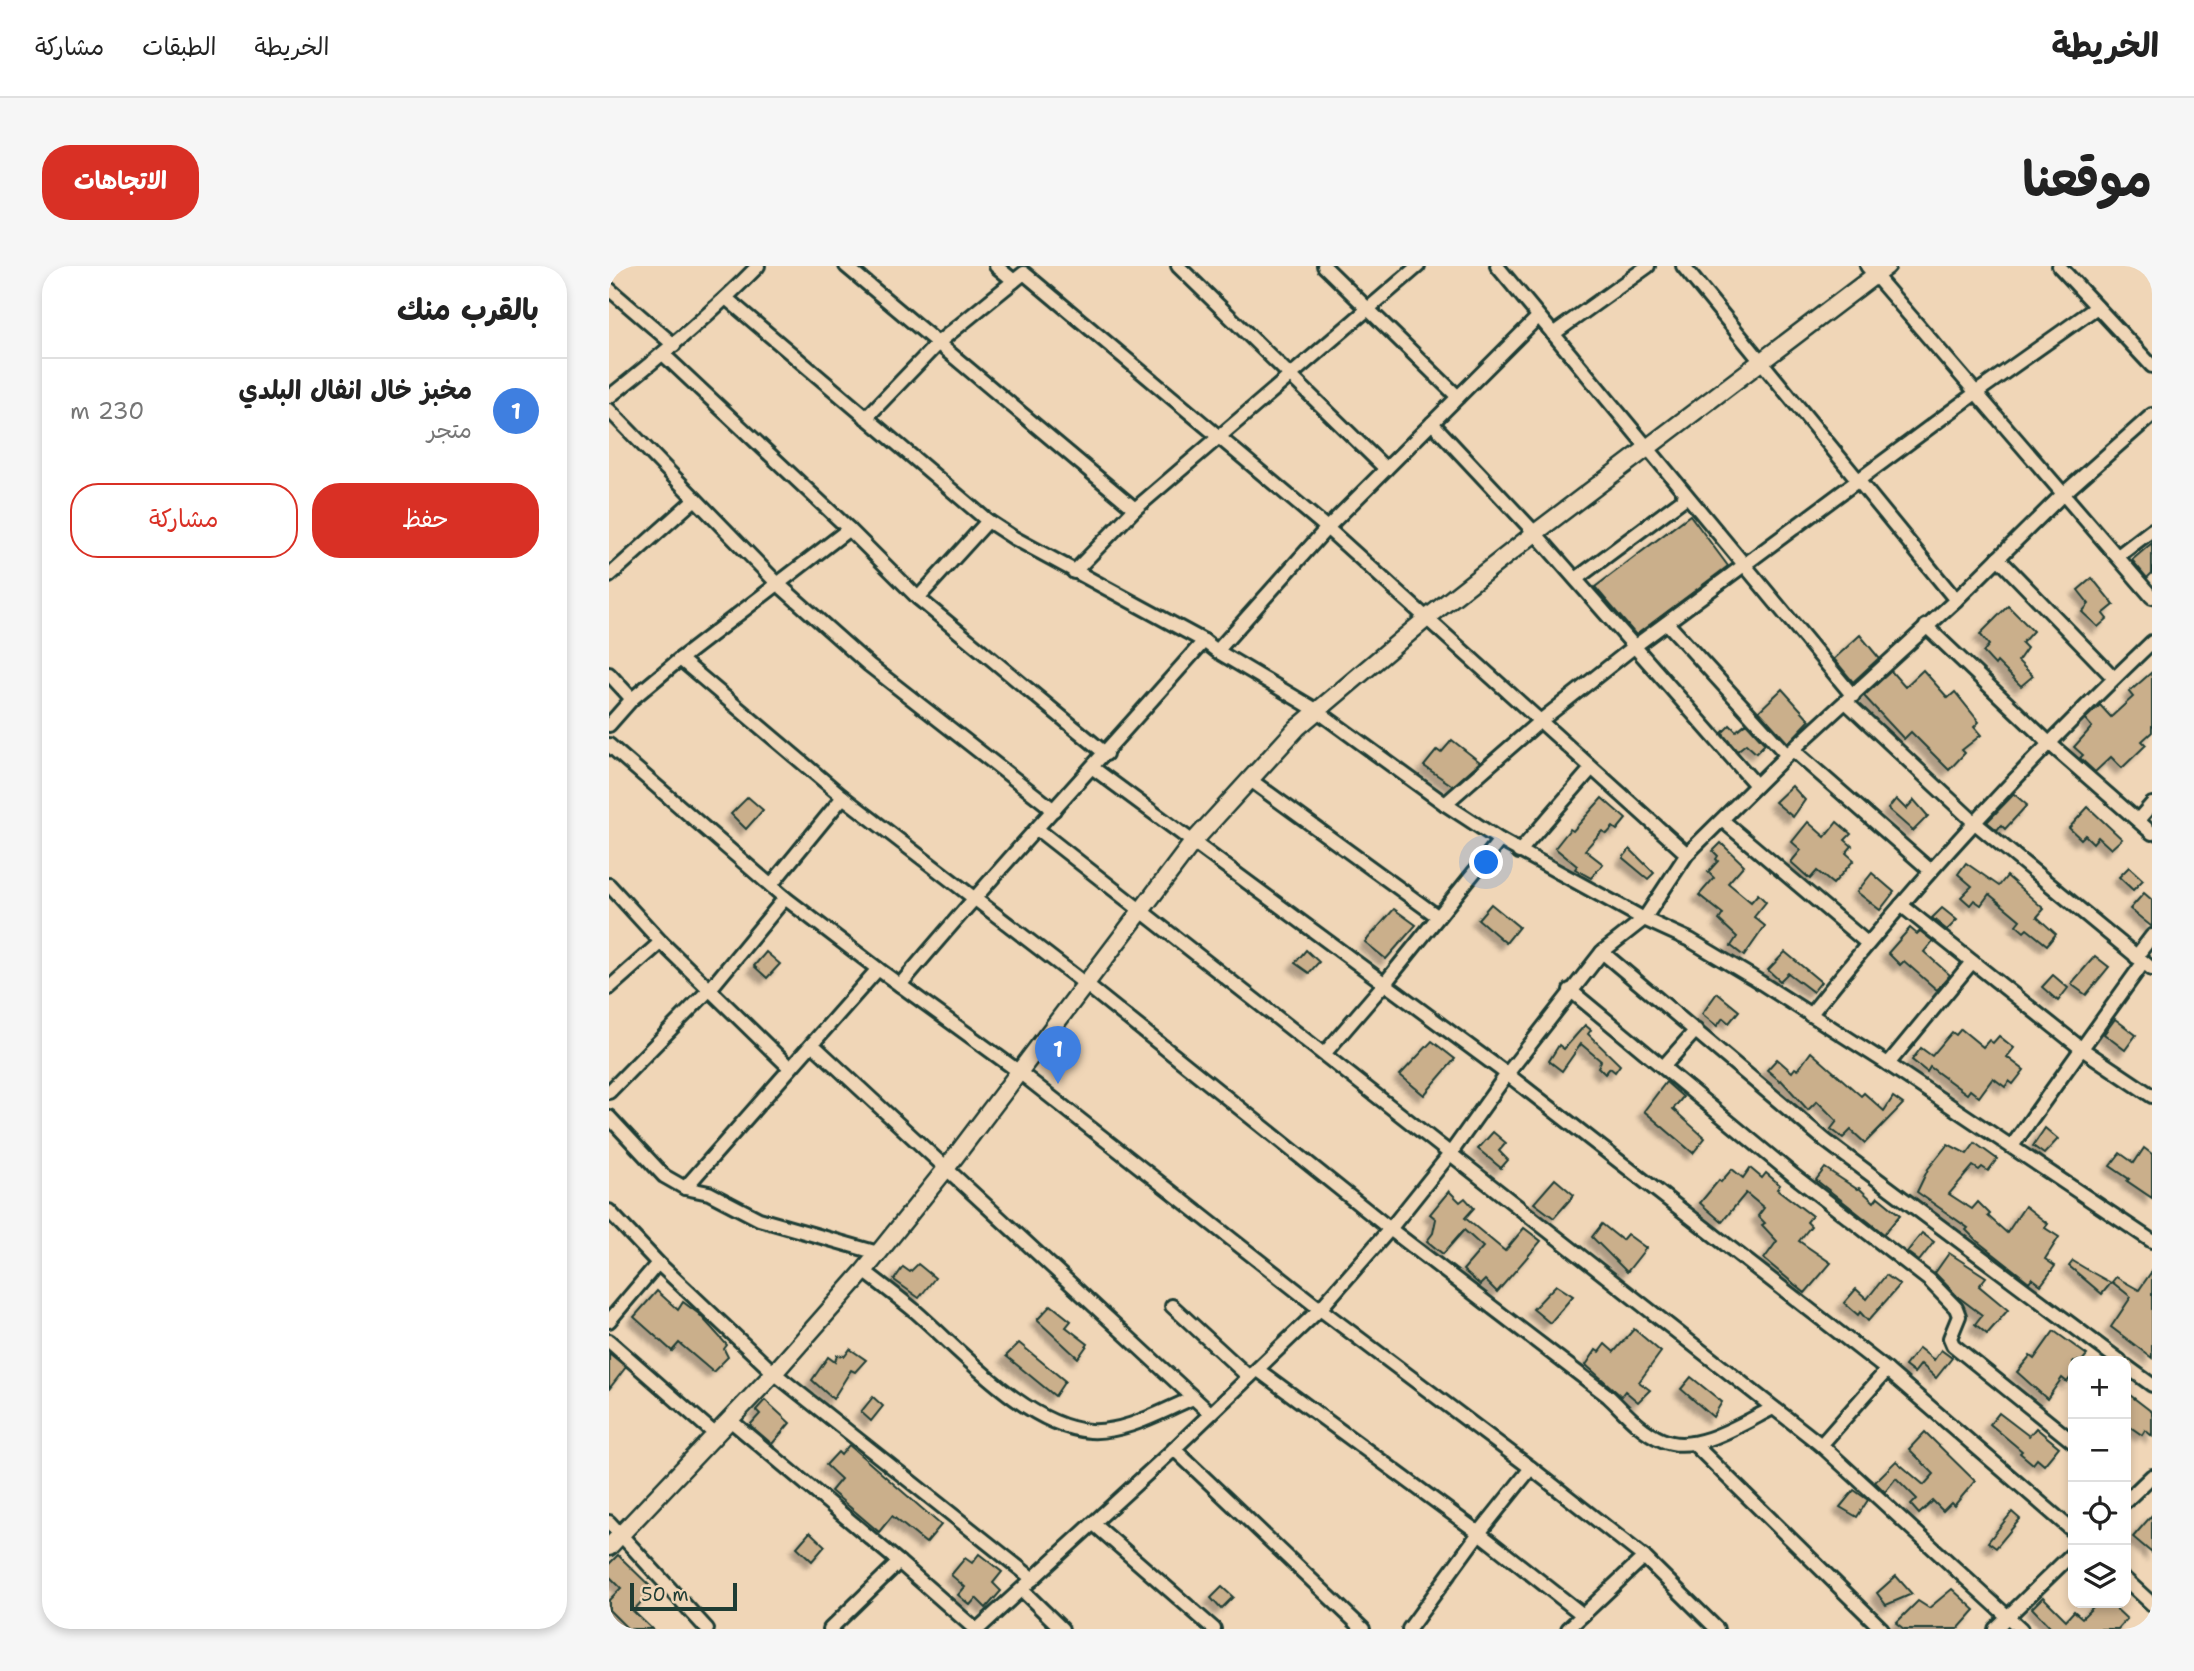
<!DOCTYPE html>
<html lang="ar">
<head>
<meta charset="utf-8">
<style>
	:root { --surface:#fff; --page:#f6f6f6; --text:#222; --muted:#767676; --line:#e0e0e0; --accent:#d93025 }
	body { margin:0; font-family:"Shantell Sans","Playpen Sans Arabic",sans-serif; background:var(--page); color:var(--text); direction:rtl }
	.controls { position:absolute; right:21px; bottom:21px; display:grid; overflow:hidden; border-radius:14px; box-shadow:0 4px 10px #0003 }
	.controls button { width:63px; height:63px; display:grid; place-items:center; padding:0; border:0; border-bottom:2px solid var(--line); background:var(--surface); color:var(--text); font:35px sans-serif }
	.scale { position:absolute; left:21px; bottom:18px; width:107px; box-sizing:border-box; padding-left:7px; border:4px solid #1f3d34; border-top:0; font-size:19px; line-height:24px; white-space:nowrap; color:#1f3d34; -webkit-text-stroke:5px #f0d6b7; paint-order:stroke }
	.you { position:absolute; left:878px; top:597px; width:24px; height:24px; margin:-18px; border:5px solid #fff; border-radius:50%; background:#1a73e8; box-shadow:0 0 0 10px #1a73e833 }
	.badge { display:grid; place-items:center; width:46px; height:46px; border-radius:50%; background:var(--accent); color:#fff; font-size:23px; font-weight:700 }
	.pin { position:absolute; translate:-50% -58px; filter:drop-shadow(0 2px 4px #0008) }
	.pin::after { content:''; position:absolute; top:37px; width:24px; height:21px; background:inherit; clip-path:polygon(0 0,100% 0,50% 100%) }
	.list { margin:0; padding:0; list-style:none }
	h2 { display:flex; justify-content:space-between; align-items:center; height:91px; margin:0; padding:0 28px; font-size:30px }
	h2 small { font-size:23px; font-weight:400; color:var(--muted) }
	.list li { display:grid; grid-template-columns:46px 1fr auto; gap:21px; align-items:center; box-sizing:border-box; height:105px; padding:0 28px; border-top:2px solid var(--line) }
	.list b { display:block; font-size:26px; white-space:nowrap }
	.list p { margin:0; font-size:23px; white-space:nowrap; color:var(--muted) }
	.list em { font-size:23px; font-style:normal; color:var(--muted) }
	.actions { display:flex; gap:14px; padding:21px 28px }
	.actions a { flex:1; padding:16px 0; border:2px solid var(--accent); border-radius:28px; text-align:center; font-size:24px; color:var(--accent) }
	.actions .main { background:var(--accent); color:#fff }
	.icon { flex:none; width:38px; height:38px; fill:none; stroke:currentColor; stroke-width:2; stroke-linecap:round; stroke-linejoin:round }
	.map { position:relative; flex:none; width:1543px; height:1363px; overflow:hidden; direction:ltr; border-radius:28px }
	header { display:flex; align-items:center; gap:42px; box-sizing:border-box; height:98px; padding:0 35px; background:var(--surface); border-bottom:2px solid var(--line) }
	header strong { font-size:33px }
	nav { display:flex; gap:38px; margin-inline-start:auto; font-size:24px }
	.intro { display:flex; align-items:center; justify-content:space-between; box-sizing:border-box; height:168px; padding:0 42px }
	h1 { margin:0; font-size:49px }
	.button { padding:18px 32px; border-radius:28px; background:var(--accent); color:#fff; font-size:24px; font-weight:700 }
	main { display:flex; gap:42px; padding:0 42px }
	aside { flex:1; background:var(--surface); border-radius:28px; box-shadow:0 4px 10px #0003 }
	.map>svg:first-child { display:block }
	.building { fill:#caaf8b; stroke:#1f3d34; stroke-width:2; filter:url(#shadow) }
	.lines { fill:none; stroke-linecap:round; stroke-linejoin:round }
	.street-casing { stroke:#1f3d34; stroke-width:18 }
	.secondary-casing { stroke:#1f3d34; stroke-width:21 }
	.street { stroke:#f0d6b7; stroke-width:12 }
	.secondary { stroke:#f0d6b7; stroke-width:16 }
</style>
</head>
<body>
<header>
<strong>الخريطة</strong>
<nav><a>الخريطة</a><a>الطبقات</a><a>مشاركة</a></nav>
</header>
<div class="intro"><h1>موقعنا</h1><a class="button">الاتجاهات</a></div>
<main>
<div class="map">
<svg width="1543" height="1363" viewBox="0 0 1543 1363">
	<defs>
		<filter id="shadow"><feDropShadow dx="-6" dy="6" stdDeviation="2" flood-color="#0004"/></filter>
	</defs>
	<rect width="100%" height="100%" fill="#f0d6b7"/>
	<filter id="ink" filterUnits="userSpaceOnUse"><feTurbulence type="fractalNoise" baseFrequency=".0143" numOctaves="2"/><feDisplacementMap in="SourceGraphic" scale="14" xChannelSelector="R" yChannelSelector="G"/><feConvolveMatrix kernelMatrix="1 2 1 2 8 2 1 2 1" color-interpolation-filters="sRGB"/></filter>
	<g filter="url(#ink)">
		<!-- building -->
		<g class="building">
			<polygon points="1081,249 1119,300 1027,369 986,321"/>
			<polygon points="1543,277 1543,307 1538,312 1523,294"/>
			<polygon points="1483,312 1505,339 1494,348 1498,353 1489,361 1473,346 1480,338 1469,324"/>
			<polygon points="1399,340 1424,365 1413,377 1418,382 1409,395 1424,410 1412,420 1388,396 1386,399 1374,386 1380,379 1371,368"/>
			<polygon points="1251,369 1270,392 1244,416 1225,393"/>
			<polygon points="1314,404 1339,432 1346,426 1370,456 1365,461 1372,469 1353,484 1356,487 1340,504 1302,466 1295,473 1255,430 1282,405 1296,421"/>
			<polygon points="1543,406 1543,466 1533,475 1537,479 1513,502 1502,491 1486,506 1471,492 1474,489 1465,481 1483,461 1476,453 1491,439 1502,451 1524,431 1520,426"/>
			<polygon points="1173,423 1201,454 1179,477 1150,445"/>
			<polygon points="1137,457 1156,478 1147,487 1137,478 1128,485 1113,467 1121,459 1127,465"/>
			<polygon points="843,474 871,496 844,520 815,500 828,484 832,487"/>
			<polygon points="1183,520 1196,534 1184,551 1166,536"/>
			<polygon points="1405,528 1418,539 1396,563 1392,559 1388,564 1378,556"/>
			<polygon points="139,531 154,544 137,563 122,548"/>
			<polygon points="993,532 1017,553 1008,564 1004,561 998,568 993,565 976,584 994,598 982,612 966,603 968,600 946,582 961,563 964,565"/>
			<polygon points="1287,533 1297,543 1305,534 1319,550 1304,565 1279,543"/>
			<polygon points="1479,541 1513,573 1502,583 1489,571 1484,577 1476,569 1472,573 1460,562"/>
			<polygon points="1199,556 1216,571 1228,556 1242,568 1236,574 1243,580 1237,587 1245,594 1224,618 1208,605 1201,613 1182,596 1192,584 1183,576"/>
			<polygon points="1112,577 1135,599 1119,617 1142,636 1149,628 1157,636 1145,651 1156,660 1135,690 1122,680 1128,671 1110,654 1114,648 1090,629 1105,612 1099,606 1109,595 1107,593 1109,590 1104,585"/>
			<polygon points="1021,583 1045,607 1039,613 1014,592"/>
			<polygon points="1357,597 1390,620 1398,610 1435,643 1428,651 1447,668 1438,679 1418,663 1415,666 1407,659 1411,654 1380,628 1372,639 1365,634 1361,639 1352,631 1363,620 1349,608"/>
			<polygon points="1520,601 1534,614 1524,624 1510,611"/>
			<polygon points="1263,607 1285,626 1271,644 1248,626"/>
			<polygon points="1535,627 1543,634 1543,661 1521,643"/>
			<polygon points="882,638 910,661 897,677 869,653"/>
			<polygon points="1333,642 1348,654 1338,664 1323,652"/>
			<polygon points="785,643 807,659 777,693 756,676"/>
			<polygon points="1301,662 1308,668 1311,665 1324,675 1315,686 1341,709 1328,724 1295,695 1291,699 1279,687"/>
			<polygon points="697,684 710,696 700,707 686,697"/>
			<polygon points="157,686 171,698 158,712 145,700"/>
			<polygon points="1176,686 1212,716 1204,726 1179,707 1171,715 1159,704"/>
			<polygon points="1486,690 1500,701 1477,729 1462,718"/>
			<polygon points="1444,709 1459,722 1449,735 1433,721"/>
			<polygon points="1108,727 1130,745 1120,757 1114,752 1108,760 1093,748"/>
			<polygon points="1506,753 1527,769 1516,784 1495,768"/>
			<polygon points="976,759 982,764 979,768 1011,799 1006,806 1001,802 996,808 989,801 992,795 972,778 953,805 940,795 950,779 955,783"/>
			<polygon points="1352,763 1374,781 1380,774 1384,777 1390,770 1405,782 1398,791 1415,804 1404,818 1400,815 1396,821 1384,812 1370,831 1361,824 1358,828 1321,801 1318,806 1303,794 1312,782 1323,790 1343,766 1347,769"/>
			<polygon points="823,775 846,793 815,829 791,809"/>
			<polygon points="1202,786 1252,830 1255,827 1275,845 1284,831 1294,838 1256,877 1242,864 1234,872 1222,863 1228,855 1208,835 1199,844 1172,814 1171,815 1158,804 1168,793 1183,806 1186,802 1189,804"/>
			<polygon points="1057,816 1074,831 1064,843 1096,872 1084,887 1035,845"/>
			<polygon points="1436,862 1449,873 1435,888 1424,880"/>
			<polygon points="884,866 897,877 890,885 899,894 892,902 869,883"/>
			<polygon points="1366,877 1388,893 1379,905 1373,901 1370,904 1364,900 1340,928 1363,943 1369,936 1381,948 1379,950 1398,967 1416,940 1439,958 1436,962 1450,971 1436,993 1446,1000 1432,1019 1423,1012 1420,1016 1368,975 1357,964 1359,962 1308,926 1319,903 1339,878 1358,888"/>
			<polygon points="1535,882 1543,888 1543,932 1518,915 1520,913 1501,900 1511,887 1525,897"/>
			<polygon points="1141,902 1153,912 1157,907 1171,919 1168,923 1203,950 1198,956 1202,960 1190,975 1222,997 1196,1027 1155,993 1168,975 1153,959 1156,957 1149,950 1155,942 1137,927 1113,956 1091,937 1110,914 1112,916 1123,903 1134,912"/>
			<polygon points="1216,902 1248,923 1250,922 1265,936 1269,931 1291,949 1275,968 1207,914"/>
			<polygon points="946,913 965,929 945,952 925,937"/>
			<polygon points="840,925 851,936 856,932 865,942 856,952 896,985 915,962 932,975 888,1026 876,1014 871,1019 854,1004 874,981 855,964 834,988 818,975 824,967 827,953 821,948"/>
			<polygon points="993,958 1013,974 1018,968 1037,982 1018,1006 983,971"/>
			<polygon points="1313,967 1325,976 1310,995 1298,986"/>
			<polygon points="1340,987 1377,1011 1370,1020 1399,1044 1378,1068 1366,1058 1373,1049 1348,1030 1326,1007"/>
			<polygon points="1464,995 1484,1007 1502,1017 1493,1028 1460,1000"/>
			<polygon points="309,998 326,1012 310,1032 285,1014 294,1001 301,1006"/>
			<polygon points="1543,1005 1543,1092 1502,1061 1522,1031 1503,1016 1507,1011 1530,1024"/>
			<polygon points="1277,1009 1291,1019 1259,1055 1251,1046 1249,1049 1235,1037 1247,1023 1258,1033"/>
			<polygon points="947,1019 964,1030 941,1057 924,1043"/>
			<polygon points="48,1025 69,1044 74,1036 90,1048 118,1079 115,1083 119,1091 104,1106 70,1077 63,1085 25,1051"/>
			<polygon points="442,1039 462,1055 457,1061 479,1078 469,1092 428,1054"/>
			<polygon points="1025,1063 1052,1086 1030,1116 1041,1124 1029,1136 1016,1125 1012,1130 977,1099 987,1084 990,1086 996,1078 1005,1086"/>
			<polygon points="1445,1065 1478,1089 1473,1095 1464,1095 1464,1108 1458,1116 1453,1112 1438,1133 1408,1106 1421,1090 1425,1093"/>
			<polygon points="410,1077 456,1115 446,1130 397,1090"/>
			<polygon points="1310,1082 1325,1094 1332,1084 1343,1092 1327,1112 1312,1098 1305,1107 1296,1100"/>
			<polygon points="241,1083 257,1094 246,1106 242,1104 224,1133 203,1114 219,1091 226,1096 228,1089 236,1090"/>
			<polygon points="0,1087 17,1101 0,1123"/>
			<polygon points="1082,1111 1113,1136 1104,1151 1072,1123"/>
			<polygon points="1517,1126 1543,1146 1543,1170 1536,1164 1533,1169 1517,1158"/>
			<polygon points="264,1131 274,1140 262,1155 252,1146"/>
			<polygon points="156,1134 181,1157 163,1178 141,1159 151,1148 147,1144"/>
			<polygon points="1390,1147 1420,1170 1427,1162 1450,1181 1435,1199 1428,1193 1424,1198 1411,1187 1413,1185 1381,1158"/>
			<polygon points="1316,1166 1366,1215 1345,1240 1342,1237 1334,1245 1324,1235 1310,1248 1302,1239 1308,1233 1287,1212 1276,1226 1266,1216 1287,1195 1315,1219 1325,1208 1300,1183"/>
			<polygon points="240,1179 332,1259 317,1277 283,1250 270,1266 222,1225 232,1213 217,1199 229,1186 232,1189"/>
			<polygon points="1245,1224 1259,1234 1248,1251 1231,1241"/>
			<polygon points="1403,1246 1411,1253 1387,1282 1379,1276"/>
			<polygon points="1543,1249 1543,1287 1524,1271"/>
			<polygon points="201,1266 216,1280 203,1295 188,1281"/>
			<polygon points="370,1288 393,1306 384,1317 392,1325 377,1342 367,1332 361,1339 349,1329 356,1321 342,1309 356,1292 363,1297"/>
			<polygon points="9,1289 44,1323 24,1345 43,1363 19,1363 0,1344 0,1334 12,1322 0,1310 0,1298"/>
			<polygon points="1287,1310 1303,1328 1277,1339 1268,1327"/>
			<polygon points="613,1321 624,1331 612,1343 602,1332"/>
			<polygon points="1343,1323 1366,1344 1349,1363 1295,1363 1287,1357 1309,1335 1320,1342"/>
			<polygon points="1434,1331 1457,1354 1465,1345 1473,1352 1488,1337 1501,1337 1518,1353 1509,1363 1443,1363 1423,1342"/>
		</g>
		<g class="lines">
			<defs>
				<g id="street">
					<polyline points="237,0 526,243"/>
					<polyline points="387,0 405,15 415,7 718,262 1078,588"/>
					<polyline points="569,0 777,203"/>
					<polyline points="715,0 849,131"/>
					<polyline points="888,0 1244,430"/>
					<polyline points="1074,0 1347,334"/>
					<polyline points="1258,0 1543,331"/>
					<polyline points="1450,0 1543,100"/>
					<polyline points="0,23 65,79"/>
					<polyline points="117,32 379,255 405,272 595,375 608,385 707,444 836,538 891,574 1035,653 1081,674 1143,711 1279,798 1543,975"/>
					<polyline points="944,68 1039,0"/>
					<polyline points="54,88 240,263 309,332 497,488"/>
					<path d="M0,131C52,90 102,48 149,0"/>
					<polyline points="0,144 168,317 260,399 445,544"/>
					<polyline points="257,152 330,76 405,15"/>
					<polyline points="823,157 926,267 1147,519"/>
					<polyline points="1509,290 1543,264"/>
					<polyline points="1389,292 1505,412"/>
					<polyline points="465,306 526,243 809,0"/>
					<polyline points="0,310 86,233"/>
					<polyline points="967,313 1077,231"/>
					<polyline points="309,332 379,255"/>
					<polyline points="1058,357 1178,489"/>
					<polyline points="1317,360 1440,477 1543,567"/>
					<polyline points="608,385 718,262 929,51"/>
					<path d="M71,393L234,531L475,717L781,963L999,1130C1015,1145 1031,1165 1053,1174C1086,1189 1134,1157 1164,1142"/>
					<polyline points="0,408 23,433"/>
					<polyline points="1237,436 1365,556 1543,703"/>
					<polyline points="0,459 23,433 71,393 240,263"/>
					<polyline points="0,479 176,632 269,703 409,805 711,1043 922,1202 1035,1291 1108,1363"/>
					<polyline points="1184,484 1322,605"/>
					<polyline points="484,502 898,808 1278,1104 1464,1265"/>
					<polyline points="640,513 828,650"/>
					<polyline points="836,538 930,456 1026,380 1368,126 1488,41"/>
					<polyline points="1113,554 1258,677"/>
					<polyline points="1529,554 1543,538"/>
					<polyline points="428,563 1212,1179 1412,1363"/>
					<polyline points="910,586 982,503"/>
					<polyline points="0,619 52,676 180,801"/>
					<polyline points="162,619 234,531"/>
					<polyline points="1292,639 1473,783 1543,830"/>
					<polyline points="993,686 1217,875 1511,1095"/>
					<polyline points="1527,691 1543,670"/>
					<path d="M291,719C389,602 494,490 595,375"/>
					<polyline points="0,722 52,676"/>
					<polyline points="961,724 1184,909 1320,1014 1347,1042 1350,1050 1341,1072 1344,1079 1464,1176"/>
					<path d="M1201,749C1306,617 1421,492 1543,376"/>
					<polyline points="203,778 601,1147"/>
					<polyline points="715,788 776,717 891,574"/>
					<polyline points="1279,798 1363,696"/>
					<polyline points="1055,800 1087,764"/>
					<polyline points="0,826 101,723 176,632"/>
					<polyline points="0,851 55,910 76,922 100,927 150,953 269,987"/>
					<polyline points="1403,880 1534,697"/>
					<polyline points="76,922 269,703"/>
					<polyline points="0,945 49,997 165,1107 424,1313"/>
					<path d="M255,1005C272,1018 289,1031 306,1045C351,1084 418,1161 481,1165C516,1167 551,1146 582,1133"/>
					<polyline points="563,1040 640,1111"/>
					<polyline points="0,1055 49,997"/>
					<polyline points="0,1075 107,1169"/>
					<polyline points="1517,1100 1543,1119"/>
					<polyline points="649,1104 870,1267 974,1349"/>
					<polyline points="121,1154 290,1296 366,1363"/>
					<polyline points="1084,1177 1273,1363"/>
					<polyline points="1212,1179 1278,1104"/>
					<polyline points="565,1183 754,1363"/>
					<polyline points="1517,1235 1543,1210"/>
					<polyline points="0,1256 98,1363"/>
					<polyline points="485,1258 605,1363"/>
					<polyline points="1517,1314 1543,1338"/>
					<polyline points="413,1324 453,1363"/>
					<polyline points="221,1363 290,1296"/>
					<polyline points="369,1363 565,1183 711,1043 781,963 841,888 898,808 993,686 1035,653 1078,588 1178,489 1347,334 1453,229 1543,149"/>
					<polyline points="800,1363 870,1267 922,1202"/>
					<polyline points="959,1363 1035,1291"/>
					<polyline points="1386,1363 1464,1287"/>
				</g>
				<polyline id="secondary" points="0,1281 165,1107 255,1005 336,904 584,576 688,462 818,352 926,267 1278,0"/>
			</defs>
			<!-- street casing -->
			<use href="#street" class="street-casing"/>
			<!-- secondary casing -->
			<use href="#secondary" class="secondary-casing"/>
			<!-- street -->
			<use href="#street" class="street"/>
			<!-- secondary -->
			<use href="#secondary" class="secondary"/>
		</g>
	</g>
</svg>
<div class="controls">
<button>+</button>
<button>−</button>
<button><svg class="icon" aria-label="locate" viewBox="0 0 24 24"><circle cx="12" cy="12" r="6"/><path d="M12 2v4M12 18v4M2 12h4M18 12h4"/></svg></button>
<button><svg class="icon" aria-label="layers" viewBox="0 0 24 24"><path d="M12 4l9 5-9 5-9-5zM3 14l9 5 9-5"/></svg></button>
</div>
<div class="scale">50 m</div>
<div class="you"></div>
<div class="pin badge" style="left:449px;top:818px;background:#3f7fe0">1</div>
</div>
<aside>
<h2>بالقرب منك<small></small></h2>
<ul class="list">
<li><span class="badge" style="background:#3f7fe0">1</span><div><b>مخبز خال انفال البلدي</b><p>متجر</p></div><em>230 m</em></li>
</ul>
<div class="actions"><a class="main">حفظ</a><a>مشاركة</a></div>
</aside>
</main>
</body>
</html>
